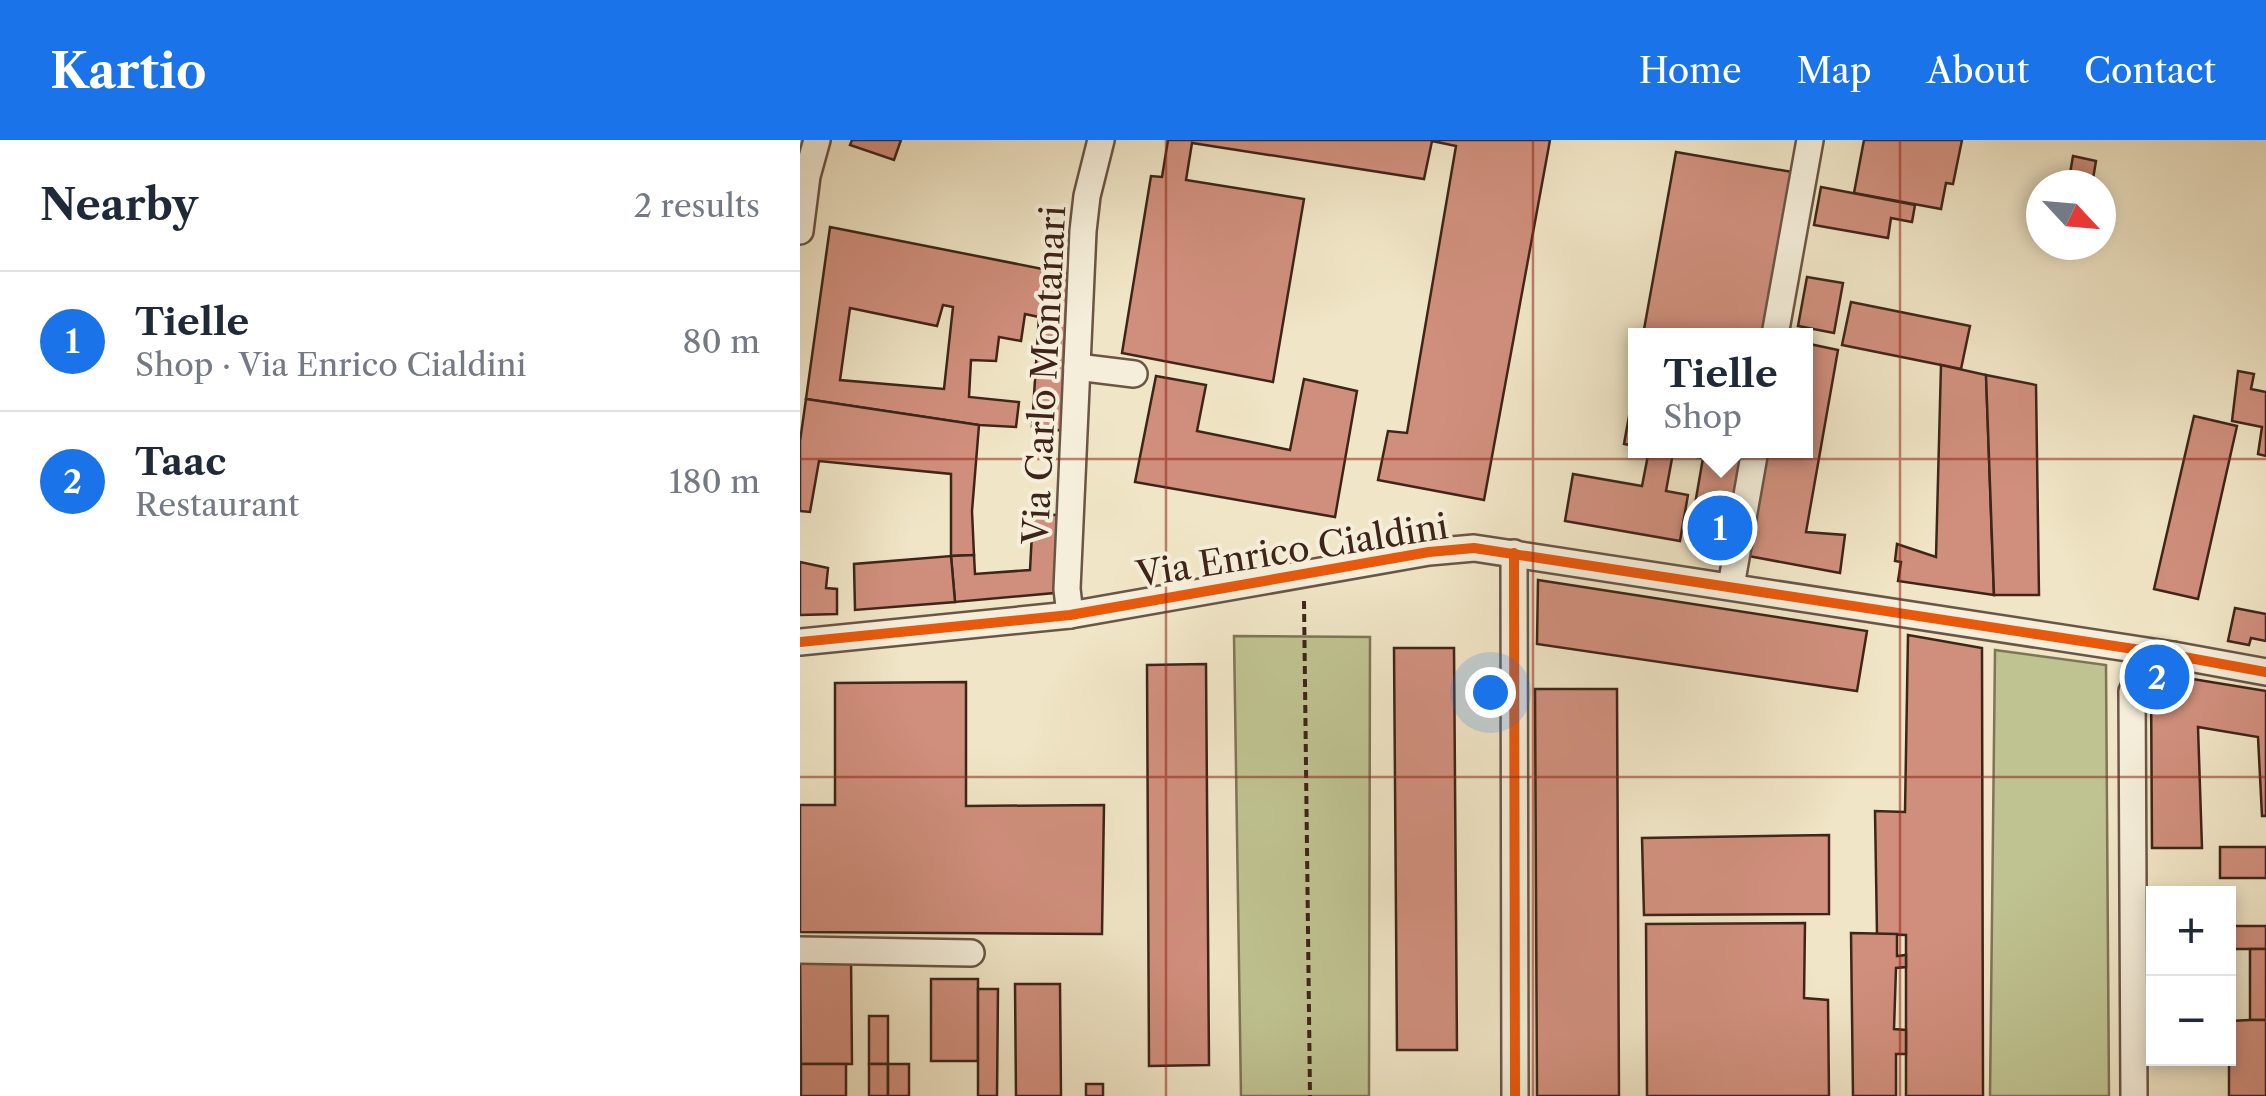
<!DOCTYPE html>
<html lang="en">
<head>
<meta charset="utf-8">
<style>
	:root { --surface:#fff; --page:#f6f6f7; --text:#1f2937; --muted:#747a83; --line:#e0e1e3; --accent:#1a73e8 }
	body { margin:0; font-family:"Libre Caslon Text",serif; background:var(--page); color:var(--text) }
	.controls { position:absolute; right:30px; bottom:30px; display:grid; overflow:hidden; border-radius:0px; box-shadow:0 5px 15px #0003 }
	.controls button { width:90px; height:90px; display:grid; place-items:center; padding:0; border:0; border-bottom:2px solid var(--line); background:var(--surface); color:var(--text); font:50px sans-serif }
	.compass { position:absolute; left:1226px; top:30px; width:90px; height:90px; border-radius:50%; background:var(--surface); box-shadow:0 5px 15px #0003; rotate:116deg }
	.you { position:absolute; left:690px; top:552px; width:35px; height:35px; margin:-25px; border:8px solid #fff; border-radius:50%; background:#1a73e8; box-shadow:0 0 0 15px #1a73e833 }
	.badge { display:grid; place-items:center; width:65px; height:65px; border-radius:50%; background:var(--accent); color:#fff; font-size:32px; font-weight:700 }
	.pin { position:absolute; translate:-50% -50%; border:5px solid #fff; box-shadow:0 2px 10px #0006 }
	.popup { position:absolute; left:828px; top:188px; width:185px; height:130px; box-sizing:border-box; display:grid; place-content:center; border-radius:0px; background:var(--surface); filter:drop-shadow(0 2px 8px #0005); font-size:32px; white-space:nowrap; color:var(--muted) }
	.popup b { font-size:38px; color:var(--text) }
	.popup::after { content:''; position:absolute; left:50%; top:100%; margin-left:-20px; border:20px solid transparent; border-top-color:var(--surface) }
	.list { margin:0; padding:0; list-style:none }
	h2 { display:flex; justify-content:space-between; align-items:center; height:130px; margin:0; padding:0 40px; font-size:42px }
	h2 small { font-size:32px; font-weight:400; color:var(--muted) }
	.list li { display:grid; grid-template-columns:65px 1fr auto; gap:30px; align-items:center; box-sizing:border-box; height:140px; padding:0 40px; border-top:2px solid var(--line) }
	.list b { display:block; font-size:38px; white-space:nowrap }
	.list p { margin:0; font-size:32px; white-space:nowrap; color:var(--muted) }
	.list em { font-size:32px; font-style:normal; color:var(--muted) }
	.map { position:relative; flex:none; width:1466px; height:956px; overflow:hidden }
	header { display:flex; align-items:center; gap:60px; box-sizing:border-box; height:140px; padding:0 50px; background:var(--accent); color:#fff }
	header strong { font-size:48px }
	nav { display:flex; gap:55px; margin-inline-start:auto; font-size:35px }
	main { display:flex }
	aside { flex:1; background:var(--surface) }
	.map>svg:first-child { display:block }
	.green { fill:#bfc391; stroke:#7f7455; stroke-width:2.5 }
	.building { fill:#d08f7d; stroke:#3f2519; stroke-width:2.5; fill-rule:evenodd }
	.lines { fill:none; stroke-linecap:round; stroke-linejoin:round }
	.minor-casing { stroke:#6b5544; stroke-width:30 }
	.path { stroke:#3f2519; stroke-width:4; stroke-dasharray:8 5; stroke-linecap:butt }
	.minor { stroke:#f5eeda; stroke-width:25 }
	.cycleway-casing { stroke:#f5eeda; stroke-width:16 }
	.cycleway { stroke:#e8590c; stroke-width:10 }
	.grid { fill:none; stroke:#8f2418; stroke-width:2.5; stroke-opacity:0.55 }
	.labels { text-anchor:middle; dominant-baseline:central; stroke-width:8; stroke-linejoin:round; paint-order:stroke }
	.street-label { font-size:35px; fill:#3f2519; stroke:#f5eeda }
</style>
</head>
<body>
<header>
<strong>Kartio</strong>
<nav><a>Home</a><a>Map</a><a>About</a><a>Contact</a></nav>
</header>
<main>
<aside>
<h2>Nearby<small>2 results</small></h2>
<ul class="list">
<li><span class="badge">1</span><div><b>Tielle</b><p>Shop · Via Enrico Cialdini</p></div><em>80 m</em></li>
<li><span class="badge">2</span><div><b>Taac</b><p>Restaurant</p></div><em>180 m</em></li>
</ul>
</aside>
<div class="map">
<svg width="1466" height="956" viewBox="0 0 1466 956">
	<rect width="100%" height="100%" fill="#f0e5c6"/>
	<filter id="stains"><feTurbulence type="fractalNoise" baseFrequency=".002" numOctaves="4"/><feColorMatrix values="0 0 0 0 .2 0 0 0 0 .09 0 0 0 0 .02 0 0 0 .5 -.17"/></filter>
	<radialGradient id="worn" r=".72"><stop offset=".6" stop-color="#630" stop-opacity="0"/><stop offset="1" stop-color="#630" stop-opacity=".3"/></radialGradient>
	<!-- green -->
	<g class="green">
		<polygon points="434,496 570,497 569,956 441,956"/>
		<polygon points="1195,510 1306,525 1309,956 1190,956"/>
	</g>
	<!-- building -->
	<g class="building">
		<polygon points="52,0 101,0 94,20 50,5"/>
		<polygon points="368,0 750,0 684,360 578,340 588,291 607,293 656,6 632,1 624,39 392,3 386,40 504,59 473,242 322,213 351,36 362,37"/>
		<polygon points="1064,0 1162,0 1153,44 1146,43 1141,69 1054,53"/>
		<polygon points="876,12 998,33 969,195 843,195"/>
		<polygon points="1273,16 1296,21 1292,45 1268,45"/>
		<polygon points="1021,47 1115,65 1112,82 1091,78 1088,98 1014,85"/>
		<path d="M30,87L268,134L265,291L232,287L239,177L225,174L221,201L199,197L196,221L171,220L169,257L219,262L216,287L179,285L6,259ZM143,165L153,167L144,249L40,240L50,168L137,186Z"/>
		<polygon points="1007,137 1043,143 1034,193 998,186"/>
		<polygon points="1051,162 1170,186 1161,229 1042,205"/>
		<polygon points="1005,203 1038,210 1006,392 1045,395 1040,433 943,415 961,310 1005,310"/>
		<polygon points="1141,225 1186,235 1194,455 1098,441 1101,422 1095,421 1097,404 1136,417"/>
		<polygon points="1438,231 1454,234 1451,249 1466,252 1466,316 1458,314 1462,287 1432,281"/>
		<polygon points="1186,235 1236,245 1239,455 1194,455"/>
		<polygon points="356,236 406,245 397,291 490,310 504,239 557,251 535,377 335,342"/>
		<polygon points="835,243 835,306 824,304"/>
		<polygon points="6,259 179,285 172,371 174,415 151,416 151,334 19,321 10,372 0,371 0,301"/>
		<polygon points="1394,276 1437,286 1398,459 1354,449"/>
		<polygon points="849,310 949,310 932,406 889,399 903,318 873,313 866,351 888,355 880,401 765,381 773,334 842,346"/>
		<polygon points="233,374 257,375 254,453 155,462 151,416 174,415 175,434 230,430"/>
		<polygon points="151,416 155,462 55,470 54,424"/>
		<polygon points="0,422 28,428 26,448 37,449 37,474 0,475"/>
		<polygon points="738,440 1067,491 1057,551 737,504"/>
		<polygon points="1435,468 1466,474 1466,501 1451,498 1449,505 1428,501"/>
		<polygon points="1108,495 1182,508 1183,956 1106,956 1106,795 1077,794 1075,671 1105,672"/>
		<polygon points="594,508 654,508 657,910 597,910"/>
		<polygon points="406,524 409,925 349,926 347,525"/>
		<polygon points="1356,533 1466,551 1466,676 1462,676 1458,597 1398,587 1402,708 1352,708 1351,536"/>
		<polygon points="166,542 166,666 304,665 302,794 0,792 0,665 35,665 35,543"/>
		<polygon points="735,549 817,549 819,956 737,956"/>
		<polygon points="1029,695 1029,774 844,775 842,698"/>
		<rect x="1420" y="707" width="46" height="31"/>
		<polygon points="1005,783 1004,858 1028,860 1029,956 847,956 846,784"/>
		<rect x="1428" y="786" width="38" height="23"/>
		<polygon points="1051,793 1097,794 1097,816 1106,815 1106,827 1096,828 1094,889 1106,890 1106,914 1096,914 1096,956 1053,956"/>
		<rect x="1450" y="809" width="16" height="71"/>
		<polygon points="0,815 51,815 52,924 1,924"/>
		<rect x="131" y="839" width="47" height="82"/>
		<polygon points="215,844 260,844 261,956 216,956"/>
		<polygon points="178,849 198,849 197,956 178,956"/>
		<rect x="69" y="876" width="19" height="48"/>
		<polygon points="1450,880 1466,880 1466,956 1429,956 1429,881"/>
		<rect x="1" y="924" width="45" height="32"/>
		<rect x="69" y="924" width="19" height="32"/>
		<rect x="88" y="924" width="21" height="32"/>
		<rect x="286" y="944" width="17" height="12"/>
	</g>
	<g class="lines">
		<defs>
			<g id="minor">
				<polyline points="0,91 7,36 17,0"/>
				<polyline points="975,195 1010,0"/>
				<polyline points="277,227 334,234"/>
				<polyline points="714,413 715,956"/>
				<polyline points="931,446 955,310"/>
				<polyline points="270,475 267,449 283,91 287,56 301,0"/>
				<polyline points="0,502 270,475 629,412 674,408 1373,515 1466,532"/>
				<polyline points="0,810 171,813"/>
				<polyline points="1334,956 1332,551 1348,526 1373,515"/>
			</g>
		</defs>
		<!-- minor casing -->
		<use href="#minor" class="minor-casing"/>
		<!-- path -->
		<polyline class="path" points="504,461 510,956"/>
		<!-- minor -->
		<use href="#minor" class="minor"/>
		<defs>
			<g id="cycleway">
				<polyline points="714,413 715,956"/>
				<polyline points="0,502 270,475 629,412 674,408 1373,515 1466,532"/>
			</g>
		</defs>
		<!-- cycleway casing -->
		<use href="#cycleway" class="cycleway-casing"/>
		<!-- cycleway -->
		<use href="#cycleway" class="cycleway"/>
	</g>
	<!-- grid -->
	<path class="grid" d="M366,0V956M733,0V956M1100,0V956M0,319H1466M0,637H1466"/>
	<g class="labels">
		<!-- street labels -->
		<g class="street-label">
			<text transform="translate(244 235) rotate(-87)">Via Carlo Montanari</text>
			<text transform="translate(492 410) rotate(-9)">Via Enrico Cialdini</text>
		</g>
	</g>
	<rect width="100%" height="100%" filter="url(#stains)"/>
	<rect width="100%" height="100%" fill="url(#worn)"/>
</svg>
<div class="controls">
<button>+</button>
<button>−</button>
</div>
<svg class="compass" viewBox="-18 -18 36 36"><path d="M0-13l5 13h-10z" fill="#e53935"/><path d="M0 13l5-13h-10z" fill="#747a83"/></svg>
<div class="you"></div>
<div class="pin badge" style="left:920px;top:388px">1</div>
<div class="popup"><b>Tielle</b>Shop</div>
<div class="pin badge" style="left:1357px;top:537px">2</div>
</div>
</main>
</body>
</html>
